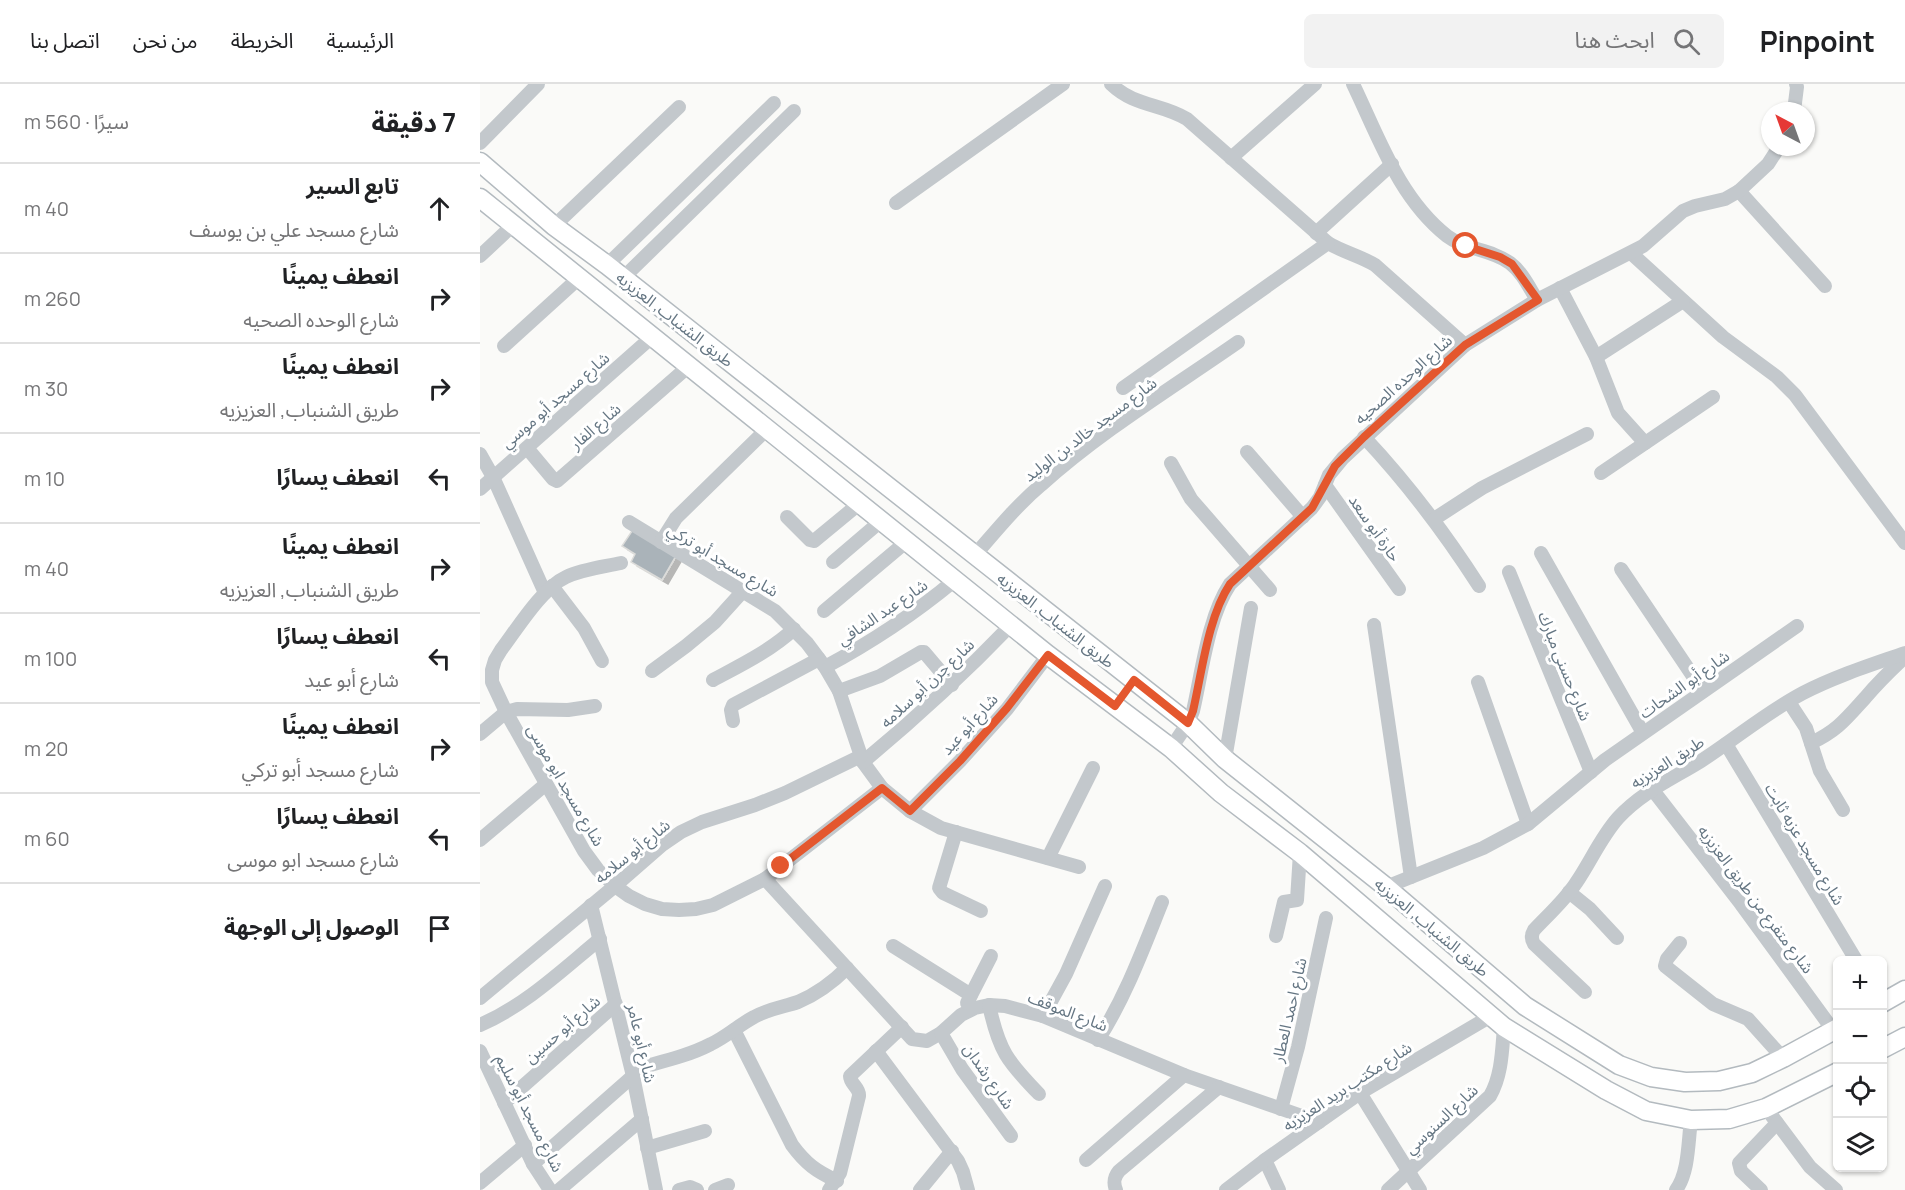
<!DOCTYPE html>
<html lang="ar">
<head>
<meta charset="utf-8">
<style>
	:root { --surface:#fff; --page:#f2f2f2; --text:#202124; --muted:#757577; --line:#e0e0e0 }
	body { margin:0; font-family:Manrope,"Noto Sans Arabic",sans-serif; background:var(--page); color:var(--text); direction:rtl }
	.controls { position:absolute; right:18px; bottom:18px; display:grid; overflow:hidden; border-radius:9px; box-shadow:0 2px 4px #0004 }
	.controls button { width:54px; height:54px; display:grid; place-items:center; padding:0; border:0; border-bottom:2px solid var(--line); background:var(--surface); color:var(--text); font:30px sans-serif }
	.compass { position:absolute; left:1281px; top:18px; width:54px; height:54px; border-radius:50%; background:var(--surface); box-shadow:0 2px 4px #0004; rotate:319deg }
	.stop { position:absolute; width:18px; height:18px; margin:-14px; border:4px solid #e4572e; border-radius:50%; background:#fff }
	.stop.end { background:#e4572e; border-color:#fff; box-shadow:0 2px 6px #0008 }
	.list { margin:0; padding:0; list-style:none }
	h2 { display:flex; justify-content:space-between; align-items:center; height:78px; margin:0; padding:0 24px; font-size:26px }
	h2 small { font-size:20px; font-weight:400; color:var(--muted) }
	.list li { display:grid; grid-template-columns:39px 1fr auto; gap:18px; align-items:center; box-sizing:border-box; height:90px; padding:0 24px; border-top:2px solid var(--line) }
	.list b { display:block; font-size:22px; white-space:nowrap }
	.list p { margin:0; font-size:20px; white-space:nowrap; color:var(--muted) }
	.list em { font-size:20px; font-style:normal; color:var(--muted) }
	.icon { flex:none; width:33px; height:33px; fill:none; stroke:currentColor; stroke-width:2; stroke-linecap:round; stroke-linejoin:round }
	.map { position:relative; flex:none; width:1425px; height:1106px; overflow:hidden; direction:ltr }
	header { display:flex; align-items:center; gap:36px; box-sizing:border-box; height:84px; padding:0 30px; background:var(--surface); border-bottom:2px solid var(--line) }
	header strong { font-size:28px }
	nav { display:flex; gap:33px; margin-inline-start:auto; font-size:21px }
	.search { width:420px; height:54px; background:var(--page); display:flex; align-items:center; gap:15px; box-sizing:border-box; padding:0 21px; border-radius:9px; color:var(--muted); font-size:22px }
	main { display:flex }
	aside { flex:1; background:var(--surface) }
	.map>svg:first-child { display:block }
	.building { fill:#aab3b9; stroke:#dcdcda; stroke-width:1.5; filter:url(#shadow) }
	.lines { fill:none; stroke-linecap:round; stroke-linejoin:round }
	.secondary-casing { stroke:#b3babf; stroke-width:21 }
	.street { stroke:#c3c8cc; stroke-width:14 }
	.secondary { stroke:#fff; stroke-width:18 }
	.route { stroke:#e4572e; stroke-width:8 }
	.labels { text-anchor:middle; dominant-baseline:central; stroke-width:6; stroke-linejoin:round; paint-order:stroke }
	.street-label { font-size:16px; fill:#657683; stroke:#fff }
</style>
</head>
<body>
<header>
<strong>Pinpoint</strong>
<div class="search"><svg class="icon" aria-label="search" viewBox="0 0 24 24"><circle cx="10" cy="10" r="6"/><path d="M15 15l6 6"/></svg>ابحث هنا</div>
<nav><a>الرئيسية</a><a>الخريطة</a><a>من نحن</a><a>اتصل بنا</a></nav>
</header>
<main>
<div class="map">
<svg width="1425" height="1106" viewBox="0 0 1425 1106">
	<defs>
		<filter id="shadow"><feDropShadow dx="6" dy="4" stdDeviation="0" flood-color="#0004"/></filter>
	</defs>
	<rect width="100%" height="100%" fill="#fafaf8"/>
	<!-- building -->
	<polygon class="building" points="154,444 196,472 182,496 151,478 155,470 142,462"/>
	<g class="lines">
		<defs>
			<g id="secondary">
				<polyline points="0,78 74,142 127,181 708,639 745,675 906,803 1045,922 1139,981 1171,993 1205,998 1239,997 1272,989 1303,974 1358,944"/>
				<polyline points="0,114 568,571 691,664 741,709 820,769 1024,943 1126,1006 1166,1027 1211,1036 1249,1035 1286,1024 1358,988"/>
				<polyline points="1402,919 1425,906"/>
				<polyline points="1402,965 1425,953"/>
			</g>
		</defs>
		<!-- secondary casing -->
		<use href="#secondary" class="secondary-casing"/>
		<!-- street -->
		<g class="street">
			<path d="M631,0C655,23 680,19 707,35L848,159C863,168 880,172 895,181L985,261"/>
			<path d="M873,0C899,54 919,114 967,152C985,166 1011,165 1030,179C1042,188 1049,203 1057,216"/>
			<polyline points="1314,27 1317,3 1316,0"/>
			<polyline points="0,59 58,0"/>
			<polyline points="751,74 835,0"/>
			<polyline points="1259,107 1345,202"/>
			<polyline points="416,119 583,0"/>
			<polyline points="74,142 199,23"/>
			<polyline points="836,149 912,80"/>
			<polyline points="1151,169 1243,253 1297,293 1315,311 1425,459"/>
			<polyline points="0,172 33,141"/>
			<polyline points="127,181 294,19"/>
			<polyline points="143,194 314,27"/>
			<polyline points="1080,204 1116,273 1138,329 1165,359"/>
			<polyline points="24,262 99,194"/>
			<polyline points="1116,273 1203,217"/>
			<polyline points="643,304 848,159"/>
			<path d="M884,353C929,401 963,446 999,502"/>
			<polyline points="47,364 73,395 77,397 209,282"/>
			<polyline points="767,368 823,433"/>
			<polyline points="0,370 13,393 65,509"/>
			<polyline points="691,379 711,415 790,506"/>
			<polyline points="1121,389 1233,313"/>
			<polyline points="845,401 919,505"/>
			<polyline points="0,405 172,253"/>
			<polyline points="307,433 330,456 334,457 380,419"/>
			<polyline points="954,435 1002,404 1107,350"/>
			<polyline points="149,438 295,527 327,559 345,583 359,607 383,678 402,704 430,727 461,744 599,783"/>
			<polyline points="181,458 196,434 287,345"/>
			<polyline points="1061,469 1163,649"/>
			<path d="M495,471C516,447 536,422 561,401C621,347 692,304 758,258"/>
			<polyline points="353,478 401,437"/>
			<path d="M141,479C123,483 103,485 86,493C62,504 37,545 21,566L15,576L12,586V598L26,628L104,767L118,786L135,802L149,812L165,820L182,825L199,826L216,825L233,821L285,795L402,704"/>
			<polyline points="1141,485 1223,607"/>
			<polyline points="1029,488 1111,688"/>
			<polyline points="72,502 104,544 122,577"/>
			<polyline points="344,527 426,458"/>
			<polyline points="894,541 931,793"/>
			<path d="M345,583C392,558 434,530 475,496"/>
			<polyline points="172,587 206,562 235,538 263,507"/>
			<path d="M233,596C261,581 290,567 314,545"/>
			<polyline points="998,598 1048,740"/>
			<polyline points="359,607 400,592 441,568 444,568 472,601"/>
			<polyline points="1309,618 1326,644 1340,687 1363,726"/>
			<polyline points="253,637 251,626 253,621 339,575"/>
			<polyline points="0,650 26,628 37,625 88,626 115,622"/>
			<path d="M1331,659C1357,647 1366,635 1385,614C1397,600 1411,586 1425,573"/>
			<polyline points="1246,660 1376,876"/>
			<path d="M691,664L708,639L713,627C722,588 728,533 750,500L832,424L840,413L849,391L863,374L985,261L1057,216L1163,162L1203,127L1215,122L1245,115L1259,107L1288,80L1299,63"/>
			<polyline points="745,675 771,524"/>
			<path d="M383,678C436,634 483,591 531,541"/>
			<polyline points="1172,705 1261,820 1353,946"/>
			<polyline points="430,727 480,677 527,625 568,571"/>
			<polyline points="476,748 459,804 463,809 501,827"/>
			<polyline points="0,756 66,700"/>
			<polyline points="568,774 613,684"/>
			<polyline points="285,795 432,955 447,957 461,949 481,931 495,924 509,921 525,922 563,932 704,991 839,1038"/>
			<polyline points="906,803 1003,764 1048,740 1125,676 1317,542"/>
			<polyline points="1089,808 1110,825 1137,854"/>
			<polyline points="111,821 153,992 176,1106"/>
			<polyline points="796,852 804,818 817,816 820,769"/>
			<polyline points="1200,859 1187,875 1185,882 1233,920 1268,935 1303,974"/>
			<polyline points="413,862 491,911"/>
			<path d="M1105,908L1054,860C1051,855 1051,851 1054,846C1068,831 1085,816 1096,799C1111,777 1121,753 1138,734C1162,708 1192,695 1221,677C1255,655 1287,628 1323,609C1356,592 1391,581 1425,569"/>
			<polyline points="0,914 135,802 182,761 201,748 222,738 275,721 305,709 381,672"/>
			<polyline points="487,919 511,872"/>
			<path d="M509,921C519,967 527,977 559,1010"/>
			<polyline points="563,932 586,890 625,802"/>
			<path d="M0,941C46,921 82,886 120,855"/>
			<path d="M254,946L312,1061C326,1080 336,1087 357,1097"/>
			<polyline points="461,949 482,985 531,1052"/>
			<path d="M618,956C646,912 663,865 682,818"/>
			<polyline points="0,967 53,1080 70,1106"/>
			<polyline points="396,967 478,1077 483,1088 488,1106"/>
			<path d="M152,986C179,978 206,973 231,960C246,953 259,941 274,933C288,925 303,923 318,918C337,910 353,898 367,884"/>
			<polyline points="880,1009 940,1106"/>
			<polyline points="24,1019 136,920"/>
			<polyline points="1286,1024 1330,1083 1356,1106"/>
			<polyline points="801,1025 818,963 846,834"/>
			<polyline points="167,1064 225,1047"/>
			<polyline points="606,1076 704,991"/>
			<polyline points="785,1076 799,1106"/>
			<polyline points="53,1080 153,992"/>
			<polyline points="0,1099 45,1061"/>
			<polyline points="79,1106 162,1035"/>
			<polyline points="199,1106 210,1103 217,1106"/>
			<polyline points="235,1106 248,1101"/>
			<path d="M349,1106L360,1089L379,1012C380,1004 370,1000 370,992L422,943"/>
			<polyline points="440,1106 472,1067"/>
			<path d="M636,1106C633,1098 634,1093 639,1087L739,1003"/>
			<polyline points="746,1106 785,1076 880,1009 1011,932"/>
			<path d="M908,1106L1010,1012C1022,991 1022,966 1024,943"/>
			<path d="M1196,1106C1209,1088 1208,1058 1211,1036"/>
			<polyline points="1281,1106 1261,1087 1259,1079 1297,1039"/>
		</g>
		<!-- secondary -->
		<use href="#secondary" class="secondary"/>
	</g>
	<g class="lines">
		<!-- route -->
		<path class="route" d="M301,782L402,704L430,727L480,677L527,624L568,571L635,622L654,596L708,639L713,627C722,588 728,533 750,500L832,424L855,382L884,353L985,261L1058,216L1032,180L1020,173L986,162"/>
	</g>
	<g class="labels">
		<!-- street labels -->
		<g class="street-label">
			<text transform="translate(195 235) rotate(38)">طريق الشنباب, العزيزيه</text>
			<text transform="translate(923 295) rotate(-42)">شارع الوحده الصحيه</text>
			<text transform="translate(75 316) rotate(-41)">شارع مسجد أبو موسي</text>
			<text transform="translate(115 342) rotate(-41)">شارع الفار</text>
			<text transform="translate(610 345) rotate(-37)">شارع مسجد خالد بن الوليد</text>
			<text transform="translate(895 444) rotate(55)">حارة أبو سعد</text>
			<text transform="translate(243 476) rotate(31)">شارع مسجد أبو تركي</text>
			<text transform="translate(402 528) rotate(-34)">شارع عبد الشافي</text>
			<text transform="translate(576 536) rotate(38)">طريق الشنباب, العزيزيه</text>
			<text transform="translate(1085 582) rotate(68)">شارع حسني مبارك</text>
			<text transform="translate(447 599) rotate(-43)">شارع جرن أبو سلامه</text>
			<text transform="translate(1204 600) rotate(-35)">شارع أبو الشحات</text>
			<text transform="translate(489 640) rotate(-48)">شارع أبو عيد</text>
			<text transform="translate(1187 678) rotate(-32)">طريق العزيزيه</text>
			<text transform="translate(86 701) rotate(60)">شارع مسجد ابو موسى</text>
			<text transform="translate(1325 760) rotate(59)">شارع مسجد عزبه ثابت</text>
			<text transform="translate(152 767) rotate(-39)">شارع أبو سلامه</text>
			<text transform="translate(1276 815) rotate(53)">شارع متفرع من طريق العزيزيه</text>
			<text transform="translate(952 843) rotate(40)">طريق الشنباب, العزيزيه</text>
			<text transform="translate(809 926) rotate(-77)">شارع احمد العطار</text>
			<text transform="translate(588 927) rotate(21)">شارع الموقف</text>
			<text transform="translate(82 945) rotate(-41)">شارع أبو حسين</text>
			<text transform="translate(162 959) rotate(77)">شارع أبو عامر</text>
			<text transform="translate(509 992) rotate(55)">شارع رشدان</text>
			<text transform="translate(867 1002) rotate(-33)">شارع مكتب بريد العزيزيه</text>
			<text transform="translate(50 1029) rotate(63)">شارع مسجد أبو سليم</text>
			<text transform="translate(961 1035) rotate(-43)">شارع السنوسي</text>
		</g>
	</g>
</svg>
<div class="controls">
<button>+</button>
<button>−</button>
<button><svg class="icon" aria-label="locate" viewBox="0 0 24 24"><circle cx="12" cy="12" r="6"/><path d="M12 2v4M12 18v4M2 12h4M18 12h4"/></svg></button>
<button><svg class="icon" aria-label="layers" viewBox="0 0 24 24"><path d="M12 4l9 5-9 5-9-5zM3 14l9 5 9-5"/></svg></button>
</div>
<svg class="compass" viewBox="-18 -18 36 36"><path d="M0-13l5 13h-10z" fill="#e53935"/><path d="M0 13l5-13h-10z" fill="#757577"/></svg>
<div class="stop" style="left:986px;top:162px"></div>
<div class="stop end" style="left:301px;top:782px"></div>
</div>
<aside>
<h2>7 دقيقة<small>سيرًا · 560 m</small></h2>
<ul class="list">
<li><svg class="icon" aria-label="ahead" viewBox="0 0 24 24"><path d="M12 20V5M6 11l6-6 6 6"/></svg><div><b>تابع السير</b><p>شارع مسجد علي بن يوسف</p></div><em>40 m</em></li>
<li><svg class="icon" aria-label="right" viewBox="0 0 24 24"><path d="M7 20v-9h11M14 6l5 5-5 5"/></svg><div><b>انعطف يمينًا</b><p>شارع الوحده الصحيه</p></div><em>260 m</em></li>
<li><svg class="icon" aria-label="right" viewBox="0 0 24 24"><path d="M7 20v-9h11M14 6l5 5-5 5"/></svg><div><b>انعطف يمينًا</b><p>طريق الشنباب, العزيزيه</p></div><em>30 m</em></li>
<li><svg class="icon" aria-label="left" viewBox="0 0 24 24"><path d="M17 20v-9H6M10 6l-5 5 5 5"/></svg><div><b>انعطف يسارًا</b></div><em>10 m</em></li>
<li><svg class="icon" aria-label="right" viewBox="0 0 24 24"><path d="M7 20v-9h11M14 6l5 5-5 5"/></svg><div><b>انعطف يمينًا</b><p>طريق الشنباب, العزيزيه</p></div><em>40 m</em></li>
<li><svg class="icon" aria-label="left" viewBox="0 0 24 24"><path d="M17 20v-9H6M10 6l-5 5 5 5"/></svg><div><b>انعطف يسارًا</b><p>شارع أبو عيد</p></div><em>100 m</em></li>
<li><svg class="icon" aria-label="right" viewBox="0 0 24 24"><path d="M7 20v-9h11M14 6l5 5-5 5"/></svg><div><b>انعطف يمينًا</b><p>شارع مسجد أبو تركي</p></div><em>20 m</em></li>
<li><svg class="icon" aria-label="left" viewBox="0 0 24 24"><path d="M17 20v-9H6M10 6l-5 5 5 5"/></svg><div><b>انعطف يسارًا</b><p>شارع مسجد ابو موسى</p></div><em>60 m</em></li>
<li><svg class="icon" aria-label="arrive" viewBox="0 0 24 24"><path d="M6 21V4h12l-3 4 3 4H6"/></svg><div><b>الوصول إلى الوجهة</b></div></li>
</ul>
</aside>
</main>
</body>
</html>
